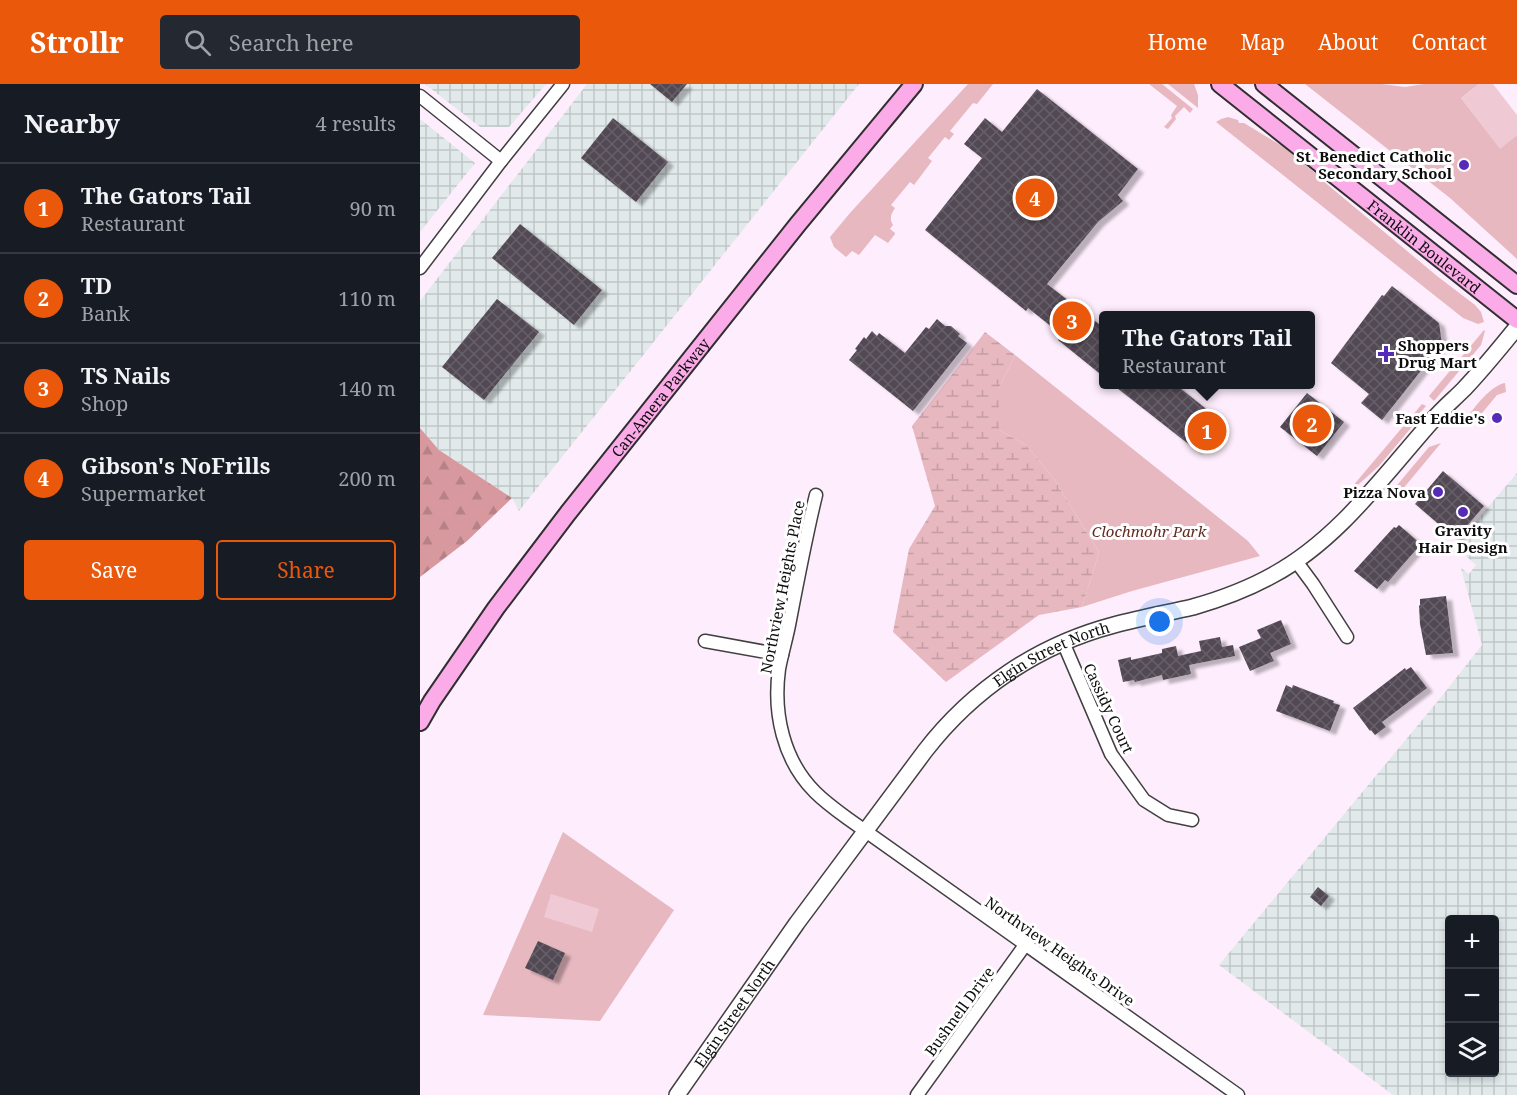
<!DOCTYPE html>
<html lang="en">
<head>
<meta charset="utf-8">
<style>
	:root { --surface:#171b24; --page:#242831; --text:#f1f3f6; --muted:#9ea1a6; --line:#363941; --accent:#ea580c }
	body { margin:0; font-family:"Noto Serif",serif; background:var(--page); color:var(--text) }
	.controls { position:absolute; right:18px; bottom:18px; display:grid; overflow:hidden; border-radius:6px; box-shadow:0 3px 9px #0003 }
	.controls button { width:54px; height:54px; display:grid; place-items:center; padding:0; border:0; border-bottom:2px solid var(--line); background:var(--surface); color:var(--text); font:30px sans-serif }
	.you { position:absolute; left:740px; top:538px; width:21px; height:21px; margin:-15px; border:4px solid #fff; border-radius:50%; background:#1a73e8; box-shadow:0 0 0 9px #1a73e833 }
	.badge { display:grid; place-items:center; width:39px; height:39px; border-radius:50%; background:var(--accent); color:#fff; font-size:20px; font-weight:700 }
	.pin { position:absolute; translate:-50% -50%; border:3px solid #fff; box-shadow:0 2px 6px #0006 }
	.popup { position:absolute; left:679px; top:227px; width:216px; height:78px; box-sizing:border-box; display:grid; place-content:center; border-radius:6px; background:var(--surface); filter:drop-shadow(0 2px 4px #0005); font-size:20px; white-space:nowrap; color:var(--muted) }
	.popup b { font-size:22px; color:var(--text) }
	.popup::after { content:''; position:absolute; left:50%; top:100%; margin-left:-12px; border:12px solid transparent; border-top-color:var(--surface) }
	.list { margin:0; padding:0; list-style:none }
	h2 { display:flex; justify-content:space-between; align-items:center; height:78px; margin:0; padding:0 24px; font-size:26px }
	h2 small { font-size:20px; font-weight:400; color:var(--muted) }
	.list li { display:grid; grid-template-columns:39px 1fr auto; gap:18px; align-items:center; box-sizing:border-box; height:90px; padding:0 24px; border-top:2px solid var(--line) }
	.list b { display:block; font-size:22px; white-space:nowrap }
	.list p { margin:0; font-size:20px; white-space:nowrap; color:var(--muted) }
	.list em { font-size:20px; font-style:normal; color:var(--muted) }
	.actions { display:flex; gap:12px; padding:18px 24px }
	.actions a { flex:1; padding:14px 0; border:2px solid var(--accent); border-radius:6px; text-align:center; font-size:21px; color:var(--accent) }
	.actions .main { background:var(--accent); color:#fff }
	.icon { flex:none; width:33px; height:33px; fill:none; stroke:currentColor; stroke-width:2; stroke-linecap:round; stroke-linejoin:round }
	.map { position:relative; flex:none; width:1097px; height:1011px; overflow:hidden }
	header { display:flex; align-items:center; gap:36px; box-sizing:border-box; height:84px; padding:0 30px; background:var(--accent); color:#fff }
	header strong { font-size:28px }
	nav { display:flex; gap:33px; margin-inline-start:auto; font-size:21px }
	.search { width:420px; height:54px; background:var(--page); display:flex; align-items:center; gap:15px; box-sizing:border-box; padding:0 21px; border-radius:6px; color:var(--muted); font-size:22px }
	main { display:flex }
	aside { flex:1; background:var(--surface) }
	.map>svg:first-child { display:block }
	.industrial { fill:url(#industrial-grid); fill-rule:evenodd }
	.green { fill:#e7b8c0 }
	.forest { fill:url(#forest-firs) }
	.wetland { fill:url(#wetland-marsh) }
	.pitch { fill:#efcad5 }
	.building { fill:url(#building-cross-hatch); filter:url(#shadow) }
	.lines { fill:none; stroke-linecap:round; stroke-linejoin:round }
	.minor-casing { stroke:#404040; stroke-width:15 }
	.tertiary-casing { stroke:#404040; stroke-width:18 }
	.secondary-casing { stroke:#2f2f2f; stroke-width:20 }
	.minor { stroke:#fff; stroke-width:12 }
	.tertiary { stroke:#fff; stroke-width:15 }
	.secondary { stroke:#fbabe8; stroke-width:16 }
	.poi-dot { fill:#562bb7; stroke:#fff; stroke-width:2 }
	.labels { text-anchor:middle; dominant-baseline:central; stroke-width:6; stroke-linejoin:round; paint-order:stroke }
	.poi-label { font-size:15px; font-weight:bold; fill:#0d0d0d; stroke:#fff; text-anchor:end }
	.street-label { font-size:15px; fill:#0d0d0d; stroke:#fff }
	.park-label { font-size:15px; font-style:italic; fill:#612a20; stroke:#fff }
</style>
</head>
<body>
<header>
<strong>Strollr</strong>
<div class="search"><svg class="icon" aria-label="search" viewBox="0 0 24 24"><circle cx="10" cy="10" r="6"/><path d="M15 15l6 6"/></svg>Search here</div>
<nav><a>Home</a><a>Map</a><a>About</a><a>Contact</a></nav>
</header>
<main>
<aside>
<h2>Nearby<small>4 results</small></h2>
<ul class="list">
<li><span class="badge">1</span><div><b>The Gators Tail</b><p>Restaurant</p></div><em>90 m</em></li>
<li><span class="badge">2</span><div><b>TD</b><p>Bank</p></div><em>110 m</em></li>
<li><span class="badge">3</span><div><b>TS Nails</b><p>Shop</p></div><em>140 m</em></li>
<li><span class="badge">4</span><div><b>Gibson's NoFrills</b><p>Supermarket</p></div><em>200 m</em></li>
</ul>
<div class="actions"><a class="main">Save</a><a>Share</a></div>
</aside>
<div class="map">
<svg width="1097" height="1011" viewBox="0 0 1097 1011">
	<defs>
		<pattern id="industrial-grid" width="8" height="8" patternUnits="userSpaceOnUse" patternTransform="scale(1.5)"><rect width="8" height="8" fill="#e1e9eb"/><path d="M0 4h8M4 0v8" fill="none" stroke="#c0c7c8"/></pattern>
		<pattern id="forest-firs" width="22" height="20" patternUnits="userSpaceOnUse" patternTransform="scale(1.5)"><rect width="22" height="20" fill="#d7989e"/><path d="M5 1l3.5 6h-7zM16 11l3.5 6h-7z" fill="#b78287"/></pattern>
		<pattern id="wetland-marsh" width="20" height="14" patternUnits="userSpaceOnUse" patternTransform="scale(1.5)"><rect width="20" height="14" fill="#e7b8c0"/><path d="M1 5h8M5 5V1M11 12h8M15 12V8" fill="none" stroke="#c59da4"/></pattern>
		<pattern id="building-cross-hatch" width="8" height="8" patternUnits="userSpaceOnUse" patternTransform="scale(1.5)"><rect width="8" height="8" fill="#524a55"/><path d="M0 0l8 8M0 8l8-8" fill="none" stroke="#666068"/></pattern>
		<filter id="shadow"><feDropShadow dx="6" dy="4" stdDeviation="1.5" flood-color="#0004"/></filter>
	</defs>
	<rect width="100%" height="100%" fill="#feedfc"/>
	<!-- industrial -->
	<g class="industrial">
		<polygon points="5,0 126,0 89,43 60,43"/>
		<polygon points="167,0 439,0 99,427 92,414 19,366 0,344 0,217"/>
		<polygon points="0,35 55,79 0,148"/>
		<path d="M1097,389V1011H973L799,881L1022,612L1062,561L1041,484L1049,490L1056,481L1035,462ZM1030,836H1074V988H1030Z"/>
	</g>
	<!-- green -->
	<g class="green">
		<path d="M548,0H573L557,20L553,19L530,47L534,50L529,56L525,53L508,74L512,77L494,101L490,98L471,121L475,124C471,130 469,135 473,141L470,145L475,149V150L468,159L455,151L439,171L432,167L426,173L414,163L410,153L430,129Z"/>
		<polygon points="729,0 742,0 773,25 770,29 764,23 755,32 756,35 748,45 744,43 752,34 751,31 757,22"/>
		<polygon points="748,0 774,0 778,11 778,24"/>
		<polygon points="885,0 962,0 985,3 1004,0 1059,0 1041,14 1080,64 1097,51 1097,175 1030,114"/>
		<polygon points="808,33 818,36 819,39 824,39 862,62 900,93 900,95 902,96 1017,192 1055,221 1061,228 1064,238 1058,240 1043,234 796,38 801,35"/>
		<polygon points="1064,246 1065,247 1061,261 1014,317 1009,312"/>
		<polygon points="595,271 828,457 840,472 712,507 662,523 679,468 634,395 606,361 579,346 579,304"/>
		<path d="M1085,299L1086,308L1077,311L1053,340L1049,336H1045C1054,324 1071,301 1085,299Z"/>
		<polygon points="1002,320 1006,322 999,330 1001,332 959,382 921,416"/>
		<polygon points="1021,359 977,412 973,406 1009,363"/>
		<polygon points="143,748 254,826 180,937 63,931"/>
	</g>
	<!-- forest -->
	<polygon class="forest" points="0,344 19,366 92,414 47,457 0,493"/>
	<!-- wetland -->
	<polygon class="wetland" points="565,248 595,271 579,304 579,346 606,361 634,395 679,468 662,523 619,531 526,598 473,548 489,465 515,422 492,342"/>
	<!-- pitch -->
	<g class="pitch">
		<polygon points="1059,0 1073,0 1097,31 1097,51 1080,65 1041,14"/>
		<polygon points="131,810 179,825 172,848 124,833"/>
	</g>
	<!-- building -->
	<g class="building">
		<polygon points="230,0 267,0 252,18"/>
		<polygon points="617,5 718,85 698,111 703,117 678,138 627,200 684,244 684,293 638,256 642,251 608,224 606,227 505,146 562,74 544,60 565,34 582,48"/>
		<polygon points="193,34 248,78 216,118 161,74"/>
		<polygon points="100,140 182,206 154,241 72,174"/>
		<polygon points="972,202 1019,239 1022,260 962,336 941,319 949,310 911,279 962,211 964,212"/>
		<polygon points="77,215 119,248 64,316 22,283"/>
		<polygon points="517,235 525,242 531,242 540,250 538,252 547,259 493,327 429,276 437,266 435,265 444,253 446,255 452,247 457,252 459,249 485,269 506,243 509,245"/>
		<polygon points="692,300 755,300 800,336 776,366"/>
		<polygon points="887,309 924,338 897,372 860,343"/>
		<polygon points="1023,387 1064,422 1036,455 995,420"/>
		<polygon points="979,441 1001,460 968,498 965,496 957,505 934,487 974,443 976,444"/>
		<polygon points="1026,512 1033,569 1006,571 1000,540 999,522 1000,521 1000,515"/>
		<polygon points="861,536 871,560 850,569 854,577 830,587 819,563 841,554 837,546"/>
		<polygon points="800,553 802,563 813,561 815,572 769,581 771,590 743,596 742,591 715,598 714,596 703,598 698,576 711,573 711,576 742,569 742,565 756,562 758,572 781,567 779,557"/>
		<polygon points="991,583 1007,604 962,638 966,643 955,651 951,646 950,647 933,624 985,584 986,586"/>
		<polygon points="866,601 872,604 873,601 914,617 913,619 920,621 910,647 856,627"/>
		<polygon points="898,803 909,812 901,822 890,813"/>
		<polygon points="118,857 145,869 133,896 105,884"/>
	</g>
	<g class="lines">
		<defs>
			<g id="minor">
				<polyline points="0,12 81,77"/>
				<polyline points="0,184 81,77 143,0"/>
				<path d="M396,411C386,452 378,494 370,536C367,553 362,569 359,585C353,629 363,676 395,708C405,718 416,726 427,734L818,1011"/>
				<polyline points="876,477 893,500 927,553"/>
				<polyline points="285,557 362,571"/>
				<polyline points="643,558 691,670 724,716 748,731 772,736"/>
				<polyline points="497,1011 605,861"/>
			</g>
			<g id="tertiary">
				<path id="s1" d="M257,1011L377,839L505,667C553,605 618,561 694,541C720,534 747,529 773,523C801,515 828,505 853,491C918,456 964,391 1012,337C1022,325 1033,316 1044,305C1063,285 1080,264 1097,243"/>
			</g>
			<g id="secondary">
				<path id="s2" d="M800,0L1097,236"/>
				<polyline points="844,0 1097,201"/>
				<path id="s3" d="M0,638L12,617L76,524L148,429L378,140L494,0"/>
			</g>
		</defs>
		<!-- minor casing -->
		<use href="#minor" class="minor-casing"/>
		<!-- tertiary casing -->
		<use href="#tertiary" class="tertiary-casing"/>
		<!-- secondary casing -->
		<use href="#secondary" class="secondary-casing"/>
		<!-- minor -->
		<use href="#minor" class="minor"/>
		<!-- tertiary -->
		<use href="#tertiary" class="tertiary"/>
		<!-- secondary -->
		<use href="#secondary" class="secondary"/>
	</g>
	<!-- markers -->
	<g class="poi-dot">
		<circle cx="1044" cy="81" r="6"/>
		<path d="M963 261h6v6h6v6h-6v6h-6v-6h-6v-6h6z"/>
		<circle cx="1077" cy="334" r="6"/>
		<circle cx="1018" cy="408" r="6"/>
		<circle cx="1043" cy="428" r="6"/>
	</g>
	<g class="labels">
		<!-- poi labels -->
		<g class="poi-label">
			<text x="1032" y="72">St. Benedict Catholic<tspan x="1032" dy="17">Secondary School</tspan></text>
			<text x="978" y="261" text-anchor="start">Shoppers<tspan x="978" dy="17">Drug Mart</tspan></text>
			<text x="1065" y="334">Fast Eddie's</text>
			<text x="1006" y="408">Pizza Nova</text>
			<text x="1043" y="446" text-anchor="middle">Gravity<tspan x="1043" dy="17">Hair Design</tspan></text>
		</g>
		<!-- street labels -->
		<g class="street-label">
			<text stroke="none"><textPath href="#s2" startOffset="261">Franklin Boulevard</textPath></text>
			<text stroke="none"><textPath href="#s3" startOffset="404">Can-Amera Parkway</textPath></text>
			<text transform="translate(362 503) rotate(-79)">Northview Heights Place</text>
			<text stroke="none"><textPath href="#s1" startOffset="586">Elgin Street North</textPath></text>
			<text transform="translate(689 624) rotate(65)">Cassidy Court</text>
			<text transform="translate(640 867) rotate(35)">Northview Heights Drive</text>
			<text transform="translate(539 927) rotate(-54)">Bushnell Drive</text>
			<text stroke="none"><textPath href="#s1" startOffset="100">Elgin Street North</textPath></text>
		</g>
		<!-- park labels -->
		<g class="park-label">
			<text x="729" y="447">Clochmohr Park</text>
		</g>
	</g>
</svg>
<div class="controls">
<button>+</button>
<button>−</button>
<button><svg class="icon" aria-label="layers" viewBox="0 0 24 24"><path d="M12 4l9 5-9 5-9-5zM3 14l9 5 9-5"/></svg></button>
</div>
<div class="you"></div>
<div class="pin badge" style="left:787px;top:347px">1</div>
<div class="popup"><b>The Gators Tail</b>Restaurant</div>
<div class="pin badge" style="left:892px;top:340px">2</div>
<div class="pin badge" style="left:652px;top:237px">3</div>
<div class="pin badge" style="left:615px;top:114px">4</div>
</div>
</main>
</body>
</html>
